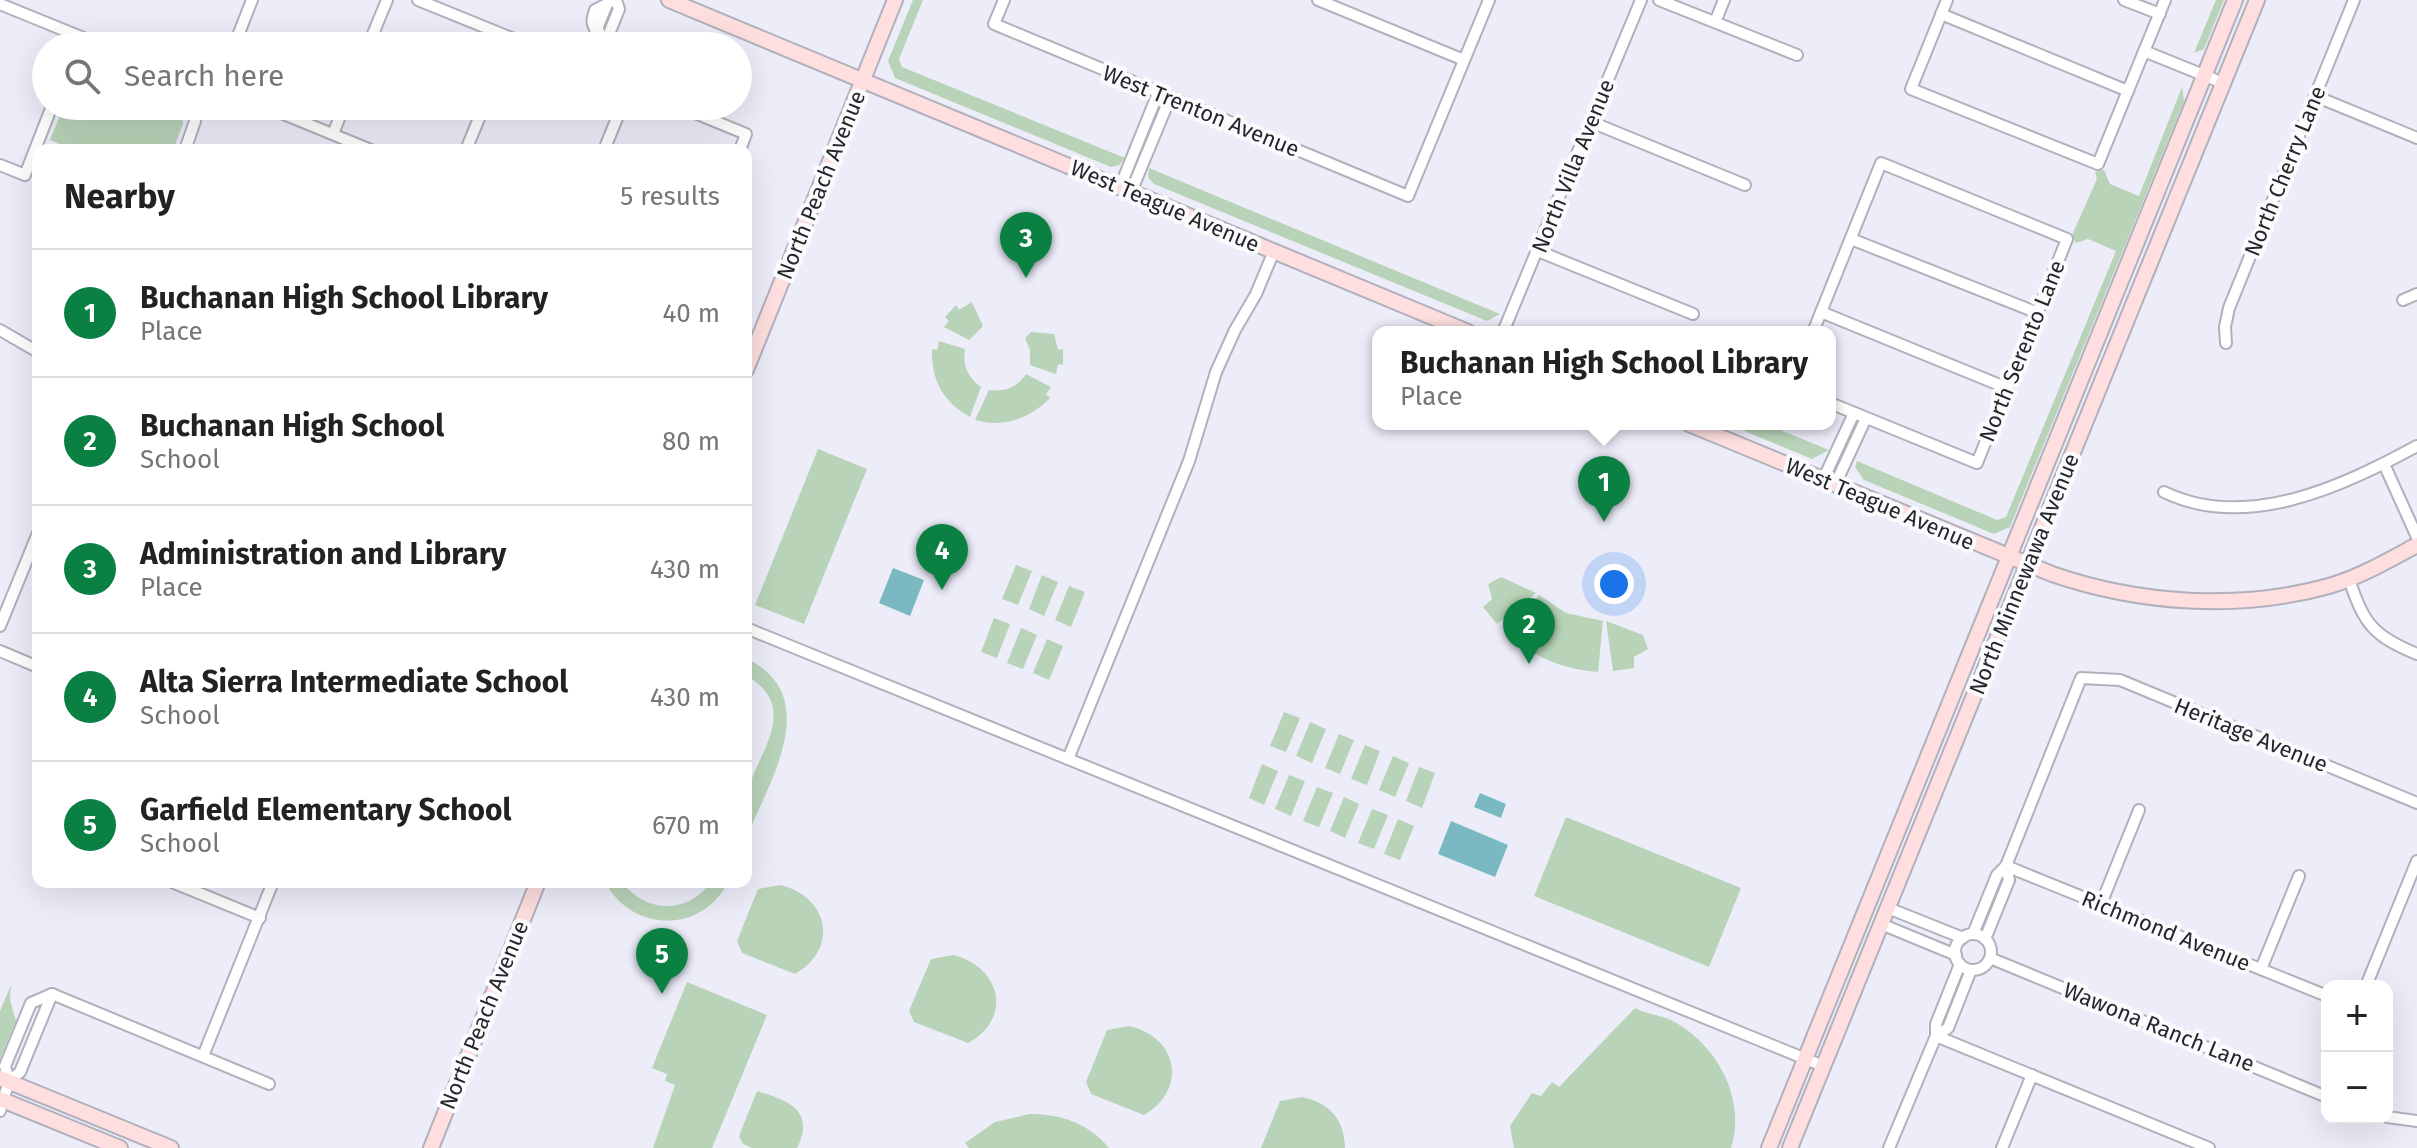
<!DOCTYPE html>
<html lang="en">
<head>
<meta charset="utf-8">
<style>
	:root { --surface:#fff; --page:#f2f2f2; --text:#222; --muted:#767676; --line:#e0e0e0; --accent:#0b8043 }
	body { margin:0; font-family:"Fira Sans",sans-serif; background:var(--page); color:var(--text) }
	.controls { position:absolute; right:24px; bottom:24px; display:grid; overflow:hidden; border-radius:16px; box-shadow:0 8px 32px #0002 }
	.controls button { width:72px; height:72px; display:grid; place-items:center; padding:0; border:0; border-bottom:2px solid var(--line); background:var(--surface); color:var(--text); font:40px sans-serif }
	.you { position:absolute; left:1614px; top:584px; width:28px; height:28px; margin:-20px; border:6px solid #fff; border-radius:50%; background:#1a73e8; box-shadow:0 0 0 12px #1a73e833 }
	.badge { display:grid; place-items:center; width:52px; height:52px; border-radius:50%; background:var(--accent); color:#fff; font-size:26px; font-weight:700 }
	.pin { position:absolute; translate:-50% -66px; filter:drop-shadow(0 2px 4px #0008) }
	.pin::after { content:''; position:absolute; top:42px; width:28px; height:24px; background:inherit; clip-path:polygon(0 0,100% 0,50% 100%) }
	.popup { position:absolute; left:1372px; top:326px; width:464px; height:104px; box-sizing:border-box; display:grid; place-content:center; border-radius:16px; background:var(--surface); filter:drop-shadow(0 2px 6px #0005); font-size:26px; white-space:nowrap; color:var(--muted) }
	.popup b { font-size:30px; color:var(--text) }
	.popup::after { content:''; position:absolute; left:50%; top:100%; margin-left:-16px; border:16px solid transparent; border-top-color:var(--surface) }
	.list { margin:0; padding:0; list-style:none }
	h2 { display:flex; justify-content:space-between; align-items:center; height:104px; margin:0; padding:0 32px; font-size:34px }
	h2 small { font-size:26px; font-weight:400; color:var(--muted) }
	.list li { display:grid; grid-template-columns:52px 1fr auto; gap:24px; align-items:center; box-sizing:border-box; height:128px; padding:0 32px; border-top:2px solid var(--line) }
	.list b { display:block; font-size:30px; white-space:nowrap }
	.list p { margin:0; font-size:26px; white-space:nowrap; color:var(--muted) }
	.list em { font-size:26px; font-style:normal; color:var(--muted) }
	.icon { flex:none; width:44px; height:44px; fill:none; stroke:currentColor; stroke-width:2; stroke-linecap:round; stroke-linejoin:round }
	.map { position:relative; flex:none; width:2417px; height:1148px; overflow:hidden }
	.search { position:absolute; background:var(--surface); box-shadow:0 8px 32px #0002; left:32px; top:32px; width:720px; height:88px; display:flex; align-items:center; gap:20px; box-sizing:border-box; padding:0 28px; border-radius:44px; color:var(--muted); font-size:30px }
	.panel { position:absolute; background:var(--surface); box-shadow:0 8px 32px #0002; left:32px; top:144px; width:720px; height:744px; border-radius:16px }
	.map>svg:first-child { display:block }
	.green { fill:#b8d3b8 }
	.water { fill:#7ab9c2 }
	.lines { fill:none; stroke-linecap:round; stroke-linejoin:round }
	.street-casing { stroke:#b1b1bd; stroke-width:14 }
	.secondary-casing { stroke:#b1b1bd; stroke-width:18 }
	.street { stroke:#fff; stroke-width:10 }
	.secondary { stroke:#fededf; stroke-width:14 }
	.labels { text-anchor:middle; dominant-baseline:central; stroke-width:8; stroke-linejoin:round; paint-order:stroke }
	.street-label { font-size:22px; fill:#26262a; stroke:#fbfbfe }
</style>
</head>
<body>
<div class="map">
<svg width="2417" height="1148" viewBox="0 0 2417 1148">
	<rect width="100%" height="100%" fill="#ededfa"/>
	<!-- green -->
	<g class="green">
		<polygon points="913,0 923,0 899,59 902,67 1125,158 1119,165 1111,167 895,78 888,61"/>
		<polygon points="2216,0 2224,0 2204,49 2194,53"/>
		<polygon points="2182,87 2184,101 2010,527 1994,534 1864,480 1855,467 1857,461 1997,520 2006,517 2116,251 2088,239 2076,243 2072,235 2097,179 2095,172 2104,170 2110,184 2139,196"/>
		<polygon points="64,106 182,106 183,124 173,150 75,150 50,140"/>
		<polygon points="1149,168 1500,314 1487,321 1154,184 1148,177"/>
		<polygon points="972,302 983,326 969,340 944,327 949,321 945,317 956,305 959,310"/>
		<polygon points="1031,332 1054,334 1058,350 1063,349 1063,365 1058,364 1056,374 1030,365 1030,350 1025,338"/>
		<path d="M939,341L965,349C962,366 968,377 981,387L970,417C943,402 931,380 932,349L937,350Z"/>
		<path d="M1026,374L1051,387L1046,394L1050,398C1029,419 1004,428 975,420L989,390C1006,392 1017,387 1026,374Z"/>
		<polygon points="1728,424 1766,424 1829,450 1812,459"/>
		<polygon points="818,449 867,469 804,624 755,605"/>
		<polygon points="1016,565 1032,571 1018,605 1002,599"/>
		<polygon points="1042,575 1058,582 1044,616 1029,609"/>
		<polygon points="1501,577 1536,593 1497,624 1483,607 1492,599 1488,584"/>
		<polygon points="1069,586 1085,592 1071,627 1055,620"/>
		<path d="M1539,595L1566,613L1603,621L1598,672C1562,669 1534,657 1506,634Z"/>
		<polygon points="994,618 1010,624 997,658 981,652"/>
		<polygon points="1606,621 1643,635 1648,649 1634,657 1634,668 1613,671"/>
		<polygon points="1021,628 1037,635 1023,669 1007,663"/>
		<polygon points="1047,639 1063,646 1049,680 1033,673"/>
		<path d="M746,658C825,697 769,781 746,839C746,826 744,813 746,800C752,756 805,711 746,675Z"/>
		<polygon points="1284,712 1300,718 1286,752 1270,746"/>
		<polygon points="1310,722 1326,729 1312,763 1296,756"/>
		<polygon points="1339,734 1354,740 1340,774 1325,768"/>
		<polygon points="1365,745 1380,751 1367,785 1351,779"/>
		<polygon points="1393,756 1409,763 1395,797 1379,790"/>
		<polygon points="1262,764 1278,771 1264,805 1249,798"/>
		<polygon points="1419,767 1435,773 1422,808 1406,801"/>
		<polygon points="1289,775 1305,781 1291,816 1275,809"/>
		<polygon points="1317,787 1333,793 1319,827 1303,821"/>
		<polygon points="1344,797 1359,804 1345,838 1330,831"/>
		<polygon points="1372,809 1388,815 1374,849 1358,843"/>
		<polygon points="1566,817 1741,888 1709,967 1534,896"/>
		<polygon points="1398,819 1414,826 1400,860 1384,854"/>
		<path d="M605,882H622C646,914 688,914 711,882H728C702,934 632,933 605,882Z"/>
		<path d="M780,885C828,896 840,948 795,974L742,953L737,941L758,889Z"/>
		<path d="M953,955C1000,966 1014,1018 968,1043L914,1022L909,1011L931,959Z"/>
		<polygon points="687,982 767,1015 712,1148 653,1148 675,1085 665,1081 667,1074 652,1068"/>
		<polygon points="11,985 10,1000 16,1021 0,1059 0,1011"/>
		<path d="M1635,1008C1646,1014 1659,1015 1671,1020C1716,1043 1747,1098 1731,1148H1514L1510,1126L1532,1093L1541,1096L1552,1082L1559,1087Z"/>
		<path d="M1129,1026C1178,1037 1188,1089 1144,1115L1091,1094L1086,1082L1107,1030Z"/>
		<path d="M757,1091C787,1100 816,1110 797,1148H752L743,1144L739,1136Z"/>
		<path d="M1302,1097C1330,1103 1344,1119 1345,1148H1261L1280,1101Z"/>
		<path d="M1030,1114C1061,1114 1088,1123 1109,1148H969L965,1143L995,1122Z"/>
	</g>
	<!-- water -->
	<g class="water">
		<polygon points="893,568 924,580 910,616 879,603"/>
		<polygon points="1480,793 1506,804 1501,818 1474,807"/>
		<polygon points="1451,821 1508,845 1495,877 1438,854"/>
	</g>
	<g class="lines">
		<defs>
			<g id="street">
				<polyline points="418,0 531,46"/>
				<polyline points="1004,0 994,24 1408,196 1489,0"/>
				<polyline points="1318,0 1464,60"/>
				<polyline points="1659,0 1797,55"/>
				<polyline points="1947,0 1911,89 2098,164 2165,0"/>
				<polyline points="2124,0 2160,14"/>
				<polyline points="0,4 103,46"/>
				<polyline points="1941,14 2128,91"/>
				<polyline points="1715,22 1724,0"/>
				<path d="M599,31C590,26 592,19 595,10L607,4"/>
				<polyline points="234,46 252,0"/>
				<polyline points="368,46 387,0"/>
				<polyline points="590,46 607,4 612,0"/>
				<polyline points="604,46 619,9 616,0"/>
				<polyline points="2144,51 2223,83"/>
				<polyline points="2315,96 2417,138"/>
				<polyline points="264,106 371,150"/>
				<polyline points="678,106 746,134 740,150"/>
				<polyline points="1591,122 1745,185"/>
				<polyline points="333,134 344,106"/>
				<polyline points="185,150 195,121 194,106"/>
				<polyline points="466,150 484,106"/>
				<polyline points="604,150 622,106"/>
				<polyline points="0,165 25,175 52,106"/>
				<polyline points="1120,187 1158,93"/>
				<polyline points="1131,192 1170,98"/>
				<polyline points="1851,239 2038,313"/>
				<polyline points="1538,251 1693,314"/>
				<polyline points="2403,300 2417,294"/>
				<polyline points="1821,312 2007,388"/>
				<polyline points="0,330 38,352"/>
				<polyline points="1503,332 1641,0"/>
				<polyline points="1813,332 1881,163 2067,239 1977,463 1830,403"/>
				<polyline points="2226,343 2225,327 2229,308 2354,0"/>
				<polyline points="2384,464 2417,537"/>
				<polyline points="1823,480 1854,413"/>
				<polyline points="1835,485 1866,418"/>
				<path d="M2164,492C2247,532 2343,486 2417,446"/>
				<path d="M2349,579C2364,624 2373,636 2417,654"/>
				<polyline points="0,626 38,533"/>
				<polyline points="746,628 1823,1066"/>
				<polyline points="0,651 38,667"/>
				<polyline points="1068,759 1189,461 1216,372 1235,330 1256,294 1274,251"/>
				<polyline points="2006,866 2327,996"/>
				<polyline points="172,882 260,918"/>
				<polyline points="2101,904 2139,810"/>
				<polyline points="1888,908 1963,938"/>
				<polyline points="1881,924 1956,955"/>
				<polyline points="1973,934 1997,875 2006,866 2081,678 2120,680 2417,803"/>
				<circle cx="1973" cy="952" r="18"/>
				<polyline points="1985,939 2009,880 2006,866"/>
				<polyline points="1990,958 2327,1097"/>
				<polyline points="2261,969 2299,876"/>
				<polyline points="2366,986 2417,861"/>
				<polyline points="52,994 269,1084"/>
				<polyline points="1936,1036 2209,1148"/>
				<polyline points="1936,1036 1948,1028 1971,970"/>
				<polyline points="203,1056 273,882"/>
				<polyline points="9,1081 20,1072 52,994"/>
				<polyline points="0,1111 9,1081 5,1066 31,1003 52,994"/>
				<polyline points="2387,1117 2417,1121"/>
				<polyline points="1889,1148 1936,1036 1936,1024 1960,964"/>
				<polyline points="2002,1148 2032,1075"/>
			</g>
			<g id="secondary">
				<polyline points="669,0 1468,332"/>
				<polyline points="746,370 895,0"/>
				<path d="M1689,424L2052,574C2139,604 2239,611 2329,586C2360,577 2389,560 2417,545"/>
				<polyline points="0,1078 171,1148"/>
				<polyline points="0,1099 120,1148"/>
				<polyline points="431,1148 538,882"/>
				<polyline points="1769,1148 2235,0"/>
				<polyline points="1790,1148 2257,0"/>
			</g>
		</defs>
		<!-- street casing -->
		<use href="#street" class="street-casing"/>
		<!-- secondary casing -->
		<use href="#secondary" class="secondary-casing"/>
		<!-- street -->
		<use href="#street" class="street"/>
		<!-- secondary -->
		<use href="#secondary" class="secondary"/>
	</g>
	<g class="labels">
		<!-- street labels -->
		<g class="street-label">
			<text transform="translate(1201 111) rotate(22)">West Trenton Avenue</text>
			<text transform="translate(1573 166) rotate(-68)">North Villa Avenue</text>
			<text transform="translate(2285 171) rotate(-68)">North Cherry Lane</text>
			<text transform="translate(821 185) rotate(-68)">North Peach Avenue</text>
			<text transform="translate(1165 206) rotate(23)">West Teague Avenue</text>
			<text transform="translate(2022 351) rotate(-68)">North Serento Lane</text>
			<text transform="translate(1880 504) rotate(23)">West Teague Avenue</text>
			<text transform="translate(2024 574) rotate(-68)">North Minnewawa Avenue</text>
			<text transform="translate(2251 735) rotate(22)">Heritage Avenue</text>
			<text transform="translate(2166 931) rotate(22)">Richmond Avenue</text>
			<text transform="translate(484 1015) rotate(-68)">North Peach Avenue</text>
			<text transform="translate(2159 1027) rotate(22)">Wawona Ranch Lane</text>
		</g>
	</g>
</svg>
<div class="controls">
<button>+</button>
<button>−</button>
</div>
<div class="you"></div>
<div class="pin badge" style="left:1604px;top:522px">1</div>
<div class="popup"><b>Buchanan High School Library</b>Place</div>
<div class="pin badge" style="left:1529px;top:664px">2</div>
<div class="pin badge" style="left:1026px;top:278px">3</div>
<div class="pin badge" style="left:942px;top:590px">4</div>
<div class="pin badge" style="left:662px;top:994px">5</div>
<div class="search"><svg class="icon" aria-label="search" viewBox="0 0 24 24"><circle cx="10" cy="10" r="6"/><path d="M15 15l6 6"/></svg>Search here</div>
<section class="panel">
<h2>Nearby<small>5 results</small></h2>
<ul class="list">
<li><span class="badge">1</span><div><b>Buchanan High School Library</b><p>Place</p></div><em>40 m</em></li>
<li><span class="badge">2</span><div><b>Buchanan High School</b><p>School</p></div><em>80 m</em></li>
<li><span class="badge">3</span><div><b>Administration and Library</b><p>Place</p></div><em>430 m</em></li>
<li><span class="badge">4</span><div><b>Alta Sierra Intermediate School</b><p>School</p></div><em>430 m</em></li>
<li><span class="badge">5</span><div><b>Garfield Elementary School</b><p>School</p></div><em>670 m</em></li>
</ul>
</section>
</div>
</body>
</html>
